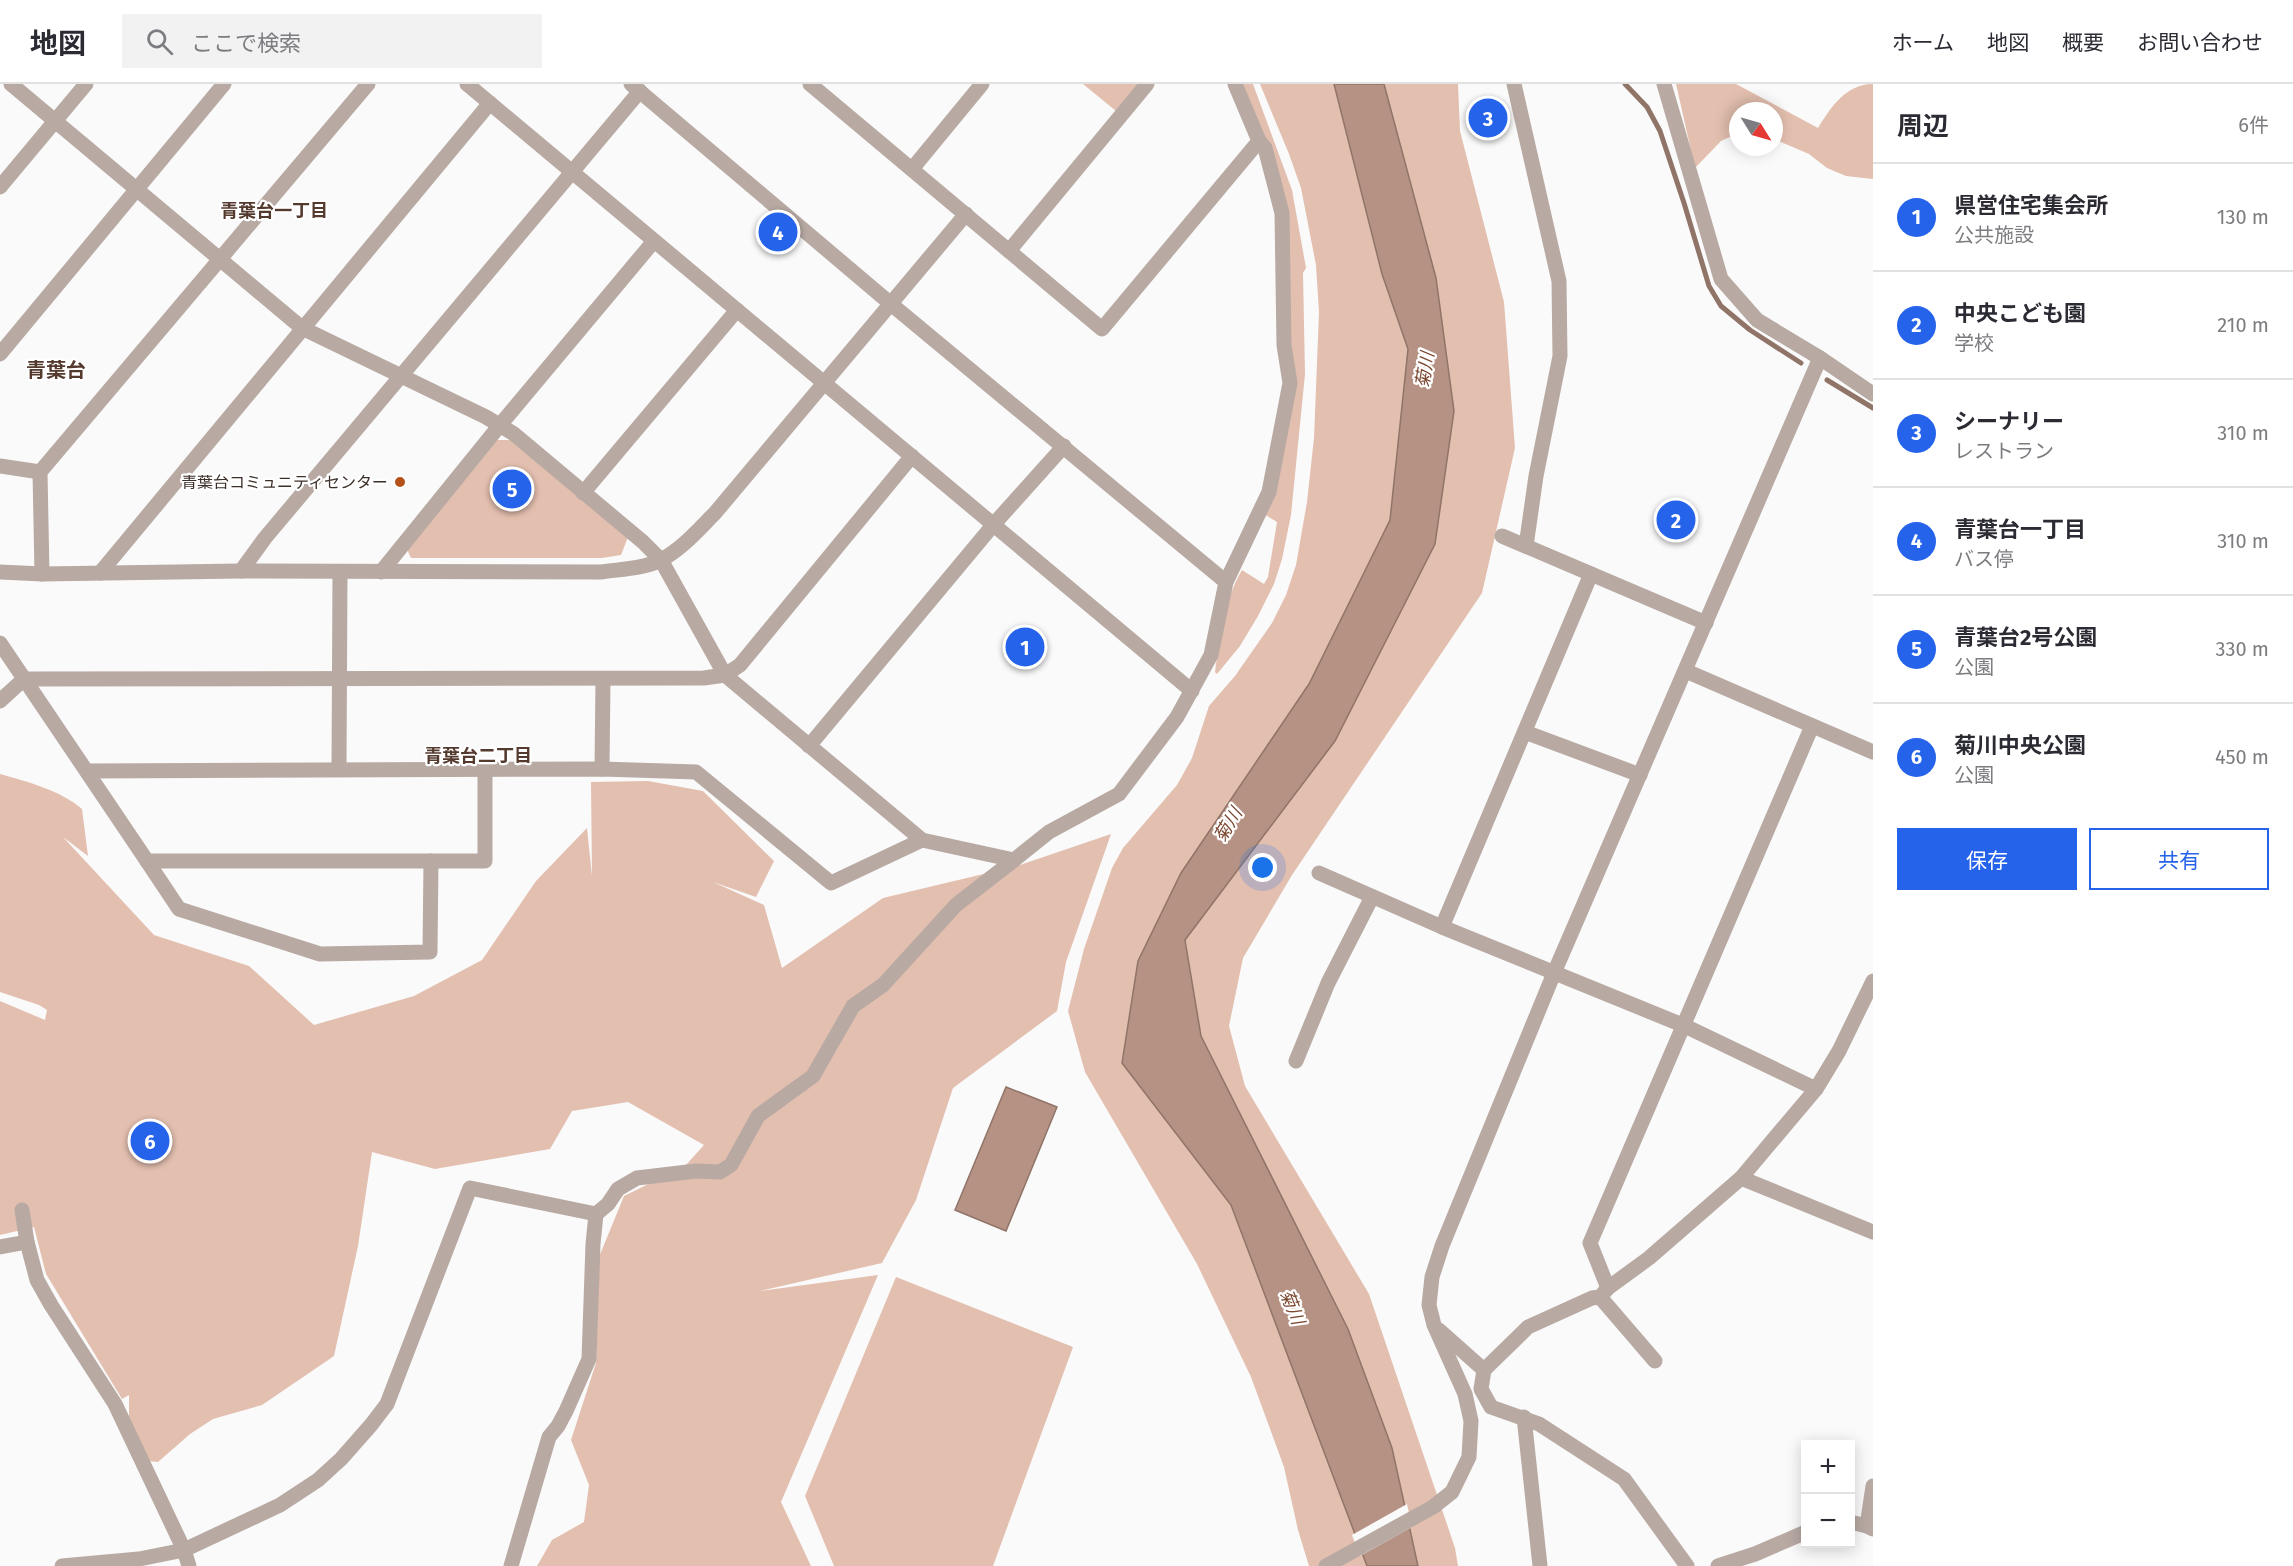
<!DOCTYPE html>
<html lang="ja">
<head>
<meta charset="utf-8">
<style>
	:root { --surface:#fff; --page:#f2f2f3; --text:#2b2b33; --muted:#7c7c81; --line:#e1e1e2; --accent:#2563eb }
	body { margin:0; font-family:"Fira Sans","Noto Sans JP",sans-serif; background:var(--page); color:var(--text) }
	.controls { position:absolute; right:18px; bottom:18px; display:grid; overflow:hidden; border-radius:0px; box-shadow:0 3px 15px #0003 }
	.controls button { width:54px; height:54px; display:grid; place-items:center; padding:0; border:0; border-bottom:2px solid var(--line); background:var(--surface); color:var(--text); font:30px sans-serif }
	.compass { position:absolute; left:1729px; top:18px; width:54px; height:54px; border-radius:50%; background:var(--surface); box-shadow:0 3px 15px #0003; rotate:127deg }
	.you { position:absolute; left:1263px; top:784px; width:21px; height:21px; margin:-15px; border:4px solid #fff; border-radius:50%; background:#1a73e8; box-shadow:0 0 0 9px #1a73e833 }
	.badge { display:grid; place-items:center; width:39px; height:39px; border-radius:50%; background:var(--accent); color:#fff; font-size:20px; font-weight:700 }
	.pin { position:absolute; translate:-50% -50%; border:3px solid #fff; box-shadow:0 2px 6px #0006 }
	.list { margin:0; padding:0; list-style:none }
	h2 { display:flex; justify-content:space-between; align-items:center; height:78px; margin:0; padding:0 24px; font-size:26px }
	h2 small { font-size:20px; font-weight:400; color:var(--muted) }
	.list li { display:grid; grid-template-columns:39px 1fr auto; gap:18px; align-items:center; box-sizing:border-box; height:108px; padding:0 24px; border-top:2px solid var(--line) }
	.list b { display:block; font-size:22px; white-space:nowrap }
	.list p { margin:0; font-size:20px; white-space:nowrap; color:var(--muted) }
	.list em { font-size:20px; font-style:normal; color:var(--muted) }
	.actions { display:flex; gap:12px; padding:18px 24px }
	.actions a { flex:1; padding:14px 0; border:2px solid var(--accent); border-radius:0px; text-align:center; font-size:21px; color:var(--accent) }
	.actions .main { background:var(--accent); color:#fff }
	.icon { flex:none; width:33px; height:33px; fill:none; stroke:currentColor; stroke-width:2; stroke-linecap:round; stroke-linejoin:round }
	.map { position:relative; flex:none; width:1873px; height:1482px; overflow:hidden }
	header { display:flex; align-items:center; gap:36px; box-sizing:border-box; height:84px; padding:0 30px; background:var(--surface); border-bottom:2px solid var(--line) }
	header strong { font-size:28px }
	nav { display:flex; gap:33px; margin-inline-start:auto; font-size:21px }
	.search { width:420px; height:54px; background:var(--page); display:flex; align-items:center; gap:15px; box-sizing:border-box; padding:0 21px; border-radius:0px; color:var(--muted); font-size:22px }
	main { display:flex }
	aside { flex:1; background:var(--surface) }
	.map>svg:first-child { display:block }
	.green { fill:#e3bfaf }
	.water { fill:#b59283; stroke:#917468; stroke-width:1.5 }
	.pier { fill:#fafafa }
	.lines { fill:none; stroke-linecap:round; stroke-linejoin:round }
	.stream { stroke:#917468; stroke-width:5 }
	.minor { stroke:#b8a9a3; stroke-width:15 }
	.poi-dot { fill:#b45119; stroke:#fff; stroke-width:2 }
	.labels { text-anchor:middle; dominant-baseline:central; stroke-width:4.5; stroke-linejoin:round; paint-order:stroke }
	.poi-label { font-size:16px; fill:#3c2f29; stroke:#fff; text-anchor:end }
	.neighbourhood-label { font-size:18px; font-weight:bold; fill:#54392d; stroke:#fff }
	.water-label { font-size:18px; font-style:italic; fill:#7b4831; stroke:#fff }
	.quarter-label { font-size:20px; font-weight:bold; fill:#54392d; stroke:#fff }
</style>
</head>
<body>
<header>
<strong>地図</strong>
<div class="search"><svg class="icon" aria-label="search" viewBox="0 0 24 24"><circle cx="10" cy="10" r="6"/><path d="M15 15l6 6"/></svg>ここで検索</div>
<nav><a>ホーム</a><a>地図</a><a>概要</a><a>お問い合わせ</a></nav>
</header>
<main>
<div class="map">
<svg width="1873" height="1482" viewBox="0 0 1873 1482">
	<rect width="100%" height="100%" fill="#fafafa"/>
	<!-- green -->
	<g class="green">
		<polygon points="1083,0 1138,0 1116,27"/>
		<path d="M1242,0H1253L1292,106L1306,184L1303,189L1305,290L1291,431L1282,475L1274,500L1258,532L1240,562L1217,590L1215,588C1220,554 1224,516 1242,486L1264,500L1268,493L1277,438L1264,430L1293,299L1285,127Z"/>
		<polygon points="1260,0 1458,0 1460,47 1504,218 1515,364 1482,509 1292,791 1243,874 1229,942 1245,1002 1369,1210 1455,1464 1458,1482 1309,1482 1298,1446 1284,1383 1251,1293 1197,1180 1085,988 1068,927 1084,865 1112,784 1123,764 1177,701 1192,674 1209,622 1235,592 1272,539 1286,511 1296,481 1307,418 1314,354 1319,228 1316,181 1301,104 1289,70"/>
		<path d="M1676,0H1736L1818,44C1831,23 1846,0 1873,0V95L1846,92L1827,84L1809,70L1774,55V27H1738V49L1721,57L1695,84Z"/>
		<polygon points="495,356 510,356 628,453 621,471 602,474 411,474 406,463"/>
		<path d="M0,690C28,698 60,706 82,725L88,772L63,753L154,851L249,882L314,941L414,912L482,876L536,797L587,744L592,792L591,698L648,697L703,707L774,777L756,813L713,798L764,821L782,884L883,814L1017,782L1111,750L1066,878L1057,927L953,1004L916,1116L882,1179L760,1207L878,1191L781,1418L811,1482H537L552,1456L584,1438L589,1401L571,1356L596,1279L599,1173L624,1112L685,1082L704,1061L628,1018L572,1027L550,1065L435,1085L372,1068L358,1162L334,1272L262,1321L213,1335L190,1350L158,1378L148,1377L129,1335V1311L122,1315L46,1190L34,1143L0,1151V917L45,936L47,926L39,921L0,908Z"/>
		<polygon points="896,1193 1073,1263 993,1482 834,1482 805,1412"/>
	</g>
	<!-- water -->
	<g class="water">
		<polygon points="1334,0 1384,0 1436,194 1454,327 1435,460 1335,657 1185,856 1201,952 1348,1245 1392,1364 1418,1482 1367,1482 1231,1121 1122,979 1138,877 1181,789 1309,600 1390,436 1408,265 1382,190"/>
		<polygon points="1006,1003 1057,1023 1006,1147 955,1126"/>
	</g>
	<!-- pier -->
	<polygon class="pier" points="1407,1420 1412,1443 1360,1472 1352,1451"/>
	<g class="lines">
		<!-- stream -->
		<g class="stream">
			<polyline points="1625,0 1647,23 1660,47 1684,119 1709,202 1721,222 1750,246 1801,279"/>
			<polyline points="1827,296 1873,324"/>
		</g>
		<!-- minor -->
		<g class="minor">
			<polyline points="11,0 302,244 486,333 514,350 643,458 661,476 725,591 922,756 1014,776 1049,748 1119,710 1177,633 1211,571 1226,498 1269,408 1290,299 1284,261 1282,129 1265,64 1259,57"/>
			<polyline points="467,0 1192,607"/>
			<polyline points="631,0 891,220 1226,498"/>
			<polyline points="810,0 1102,245 1259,57 1235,0"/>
			<polyline points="1514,0 1559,197 1560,272 1536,392 1526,462"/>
			<polyline points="1664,0 1721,195 1757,236 1820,274 1873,310"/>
			<polyline points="912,85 982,0"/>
			<polyline points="0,103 86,0"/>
			<polyline points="1009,167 1147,0"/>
			<polyline points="0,270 224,0"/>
			<polyline points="0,382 40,388"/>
			<polyline points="583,409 737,226"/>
			<polyline points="1502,452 1706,539"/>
			<polyline points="241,487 265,454 640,7"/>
			<path d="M0,488L42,490L241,487L601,488C621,485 643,485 661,476C682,465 699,445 715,429L966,130"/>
			<polyline points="381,488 500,341 654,157"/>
			<polyline points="100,489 490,19"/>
			<polyline points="42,490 40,388 368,0"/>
			<polyline points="0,559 147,777 485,777 485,686"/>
			<polyline points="1686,587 1873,668"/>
			<polyline points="0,617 24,595 704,594 725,591 740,581 912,372"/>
			<polyline points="1525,648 1640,691"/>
			<polyline points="809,662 994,440 1064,362"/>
			<polyline points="339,685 340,488"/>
			<polyline points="602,685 603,595"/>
			<polyline points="87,687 602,685 696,688 831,799 922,756"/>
			<polyline points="147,777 179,825 320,870 430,868 431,777"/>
			<polyline points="1319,789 1442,843 1685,942 1816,1005"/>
			<polyline points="1442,843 1591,490"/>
			<polyline points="1296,977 1328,899 1372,813"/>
			<polyline points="1741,1094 1873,1148"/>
			<polyline points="22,1126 27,1158 37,1196 51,1221 115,1320 184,1466 189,1482"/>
			<polyline points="0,1163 27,1158"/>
			<polyline points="1608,1204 1590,1159 1812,642"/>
			<polyline points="1600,1213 1655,1277"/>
			<polyline points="1439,1246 1484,1286"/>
			<polyline points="1524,1333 1540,1482"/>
			<polyline points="1873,1402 1867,1442 1873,1445"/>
			<polyline points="1850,1438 1867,1442"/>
			<polyline points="62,1482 139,1475 184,1466 280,1421 318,1396 341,1375 371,1341 387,1320 470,1104 596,1130 608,1120 618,1105 637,1094 696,1087 720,1088 731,1081 758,1032 813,992 853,922 883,901 956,821 1014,776"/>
			<polyline points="511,1482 549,1353 558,1342 566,1327 589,1275 593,1160 596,1130"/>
			<polyline points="1326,1482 1433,1423 1452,1408 1469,1373 1471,1337 1465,1310 1434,1241 1429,1221 1432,1193 1442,1162 1554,889 1820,274"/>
			<polyline points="1687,1482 1624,1395 1539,1340 1491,1323 1481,1305 1484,1286 1528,1243 1592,1214 1600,1213 1608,1204 1649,1174 1741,1094 1816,1005 1839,967 1873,897"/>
			<polyline points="1718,1482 1755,1470 1806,1448"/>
		</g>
	</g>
	<!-- markers -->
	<circle class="poi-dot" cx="400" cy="398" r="6"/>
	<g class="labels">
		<!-- poi labels -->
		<g class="poi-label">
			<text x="388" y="398">青葉台コミュニティセンター</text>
		</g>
		<!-- neighbourhood labels -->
		<g class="neighbourhood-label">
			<text x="274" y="127">青葉台一丁目</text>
			<text x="478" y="672">青葉台二丁目</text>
		</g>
		<!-- water labels -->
		<g class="water-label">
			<text transform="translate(1425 286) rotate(-81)">菊川</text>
			<text transform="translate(1228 741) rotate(-59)">菊川</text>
			<text transform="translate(1292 1223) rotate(68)">菊川</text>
		</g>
		<!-- quarter labels -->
		<g class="quarter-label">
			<text x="56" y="286">青葉台</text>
		</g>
	</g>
</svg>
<div class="controls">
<button>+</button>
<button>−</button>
</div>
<svg class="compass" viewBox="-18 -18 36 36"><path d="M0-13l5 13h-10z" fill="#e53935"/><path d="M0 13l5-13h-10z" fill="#7c7c81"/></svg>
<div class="you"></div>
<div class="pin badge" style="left:1025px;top:563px">1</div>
<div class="pin badge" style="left:1676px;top:436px">2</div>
<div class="pin badge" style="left:1488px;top:34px">3</div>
<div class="pin badge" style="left:778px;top:148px">4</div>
<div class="pin badge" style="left:512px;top:405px">5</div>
<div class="pin badge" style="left:150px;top:1057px">6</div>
</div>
<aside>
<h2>周辺<small>6件</small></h2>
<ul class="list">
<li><span class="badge">1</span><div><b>県営住宅集会所</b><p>公共施設</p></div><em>130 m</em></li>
<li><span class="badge">2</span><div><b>中央こども園</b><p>学校</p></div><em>210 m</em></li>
<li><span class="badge">3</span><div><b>シーナリー</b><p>レストラン</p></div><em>310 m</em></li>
<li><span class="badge">4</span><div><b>青葉台一丁目</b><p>バス停</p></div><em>310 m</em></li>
<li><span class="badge">5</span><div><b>青葉台2号公園</b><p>公園</p></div><em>330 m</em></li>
<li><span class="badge">6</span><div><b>菊川中央公園</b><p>公園</p></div><em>450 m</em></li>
</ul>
<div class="actions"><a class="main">保存</a><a>共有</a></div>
</aside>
</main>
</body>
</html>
